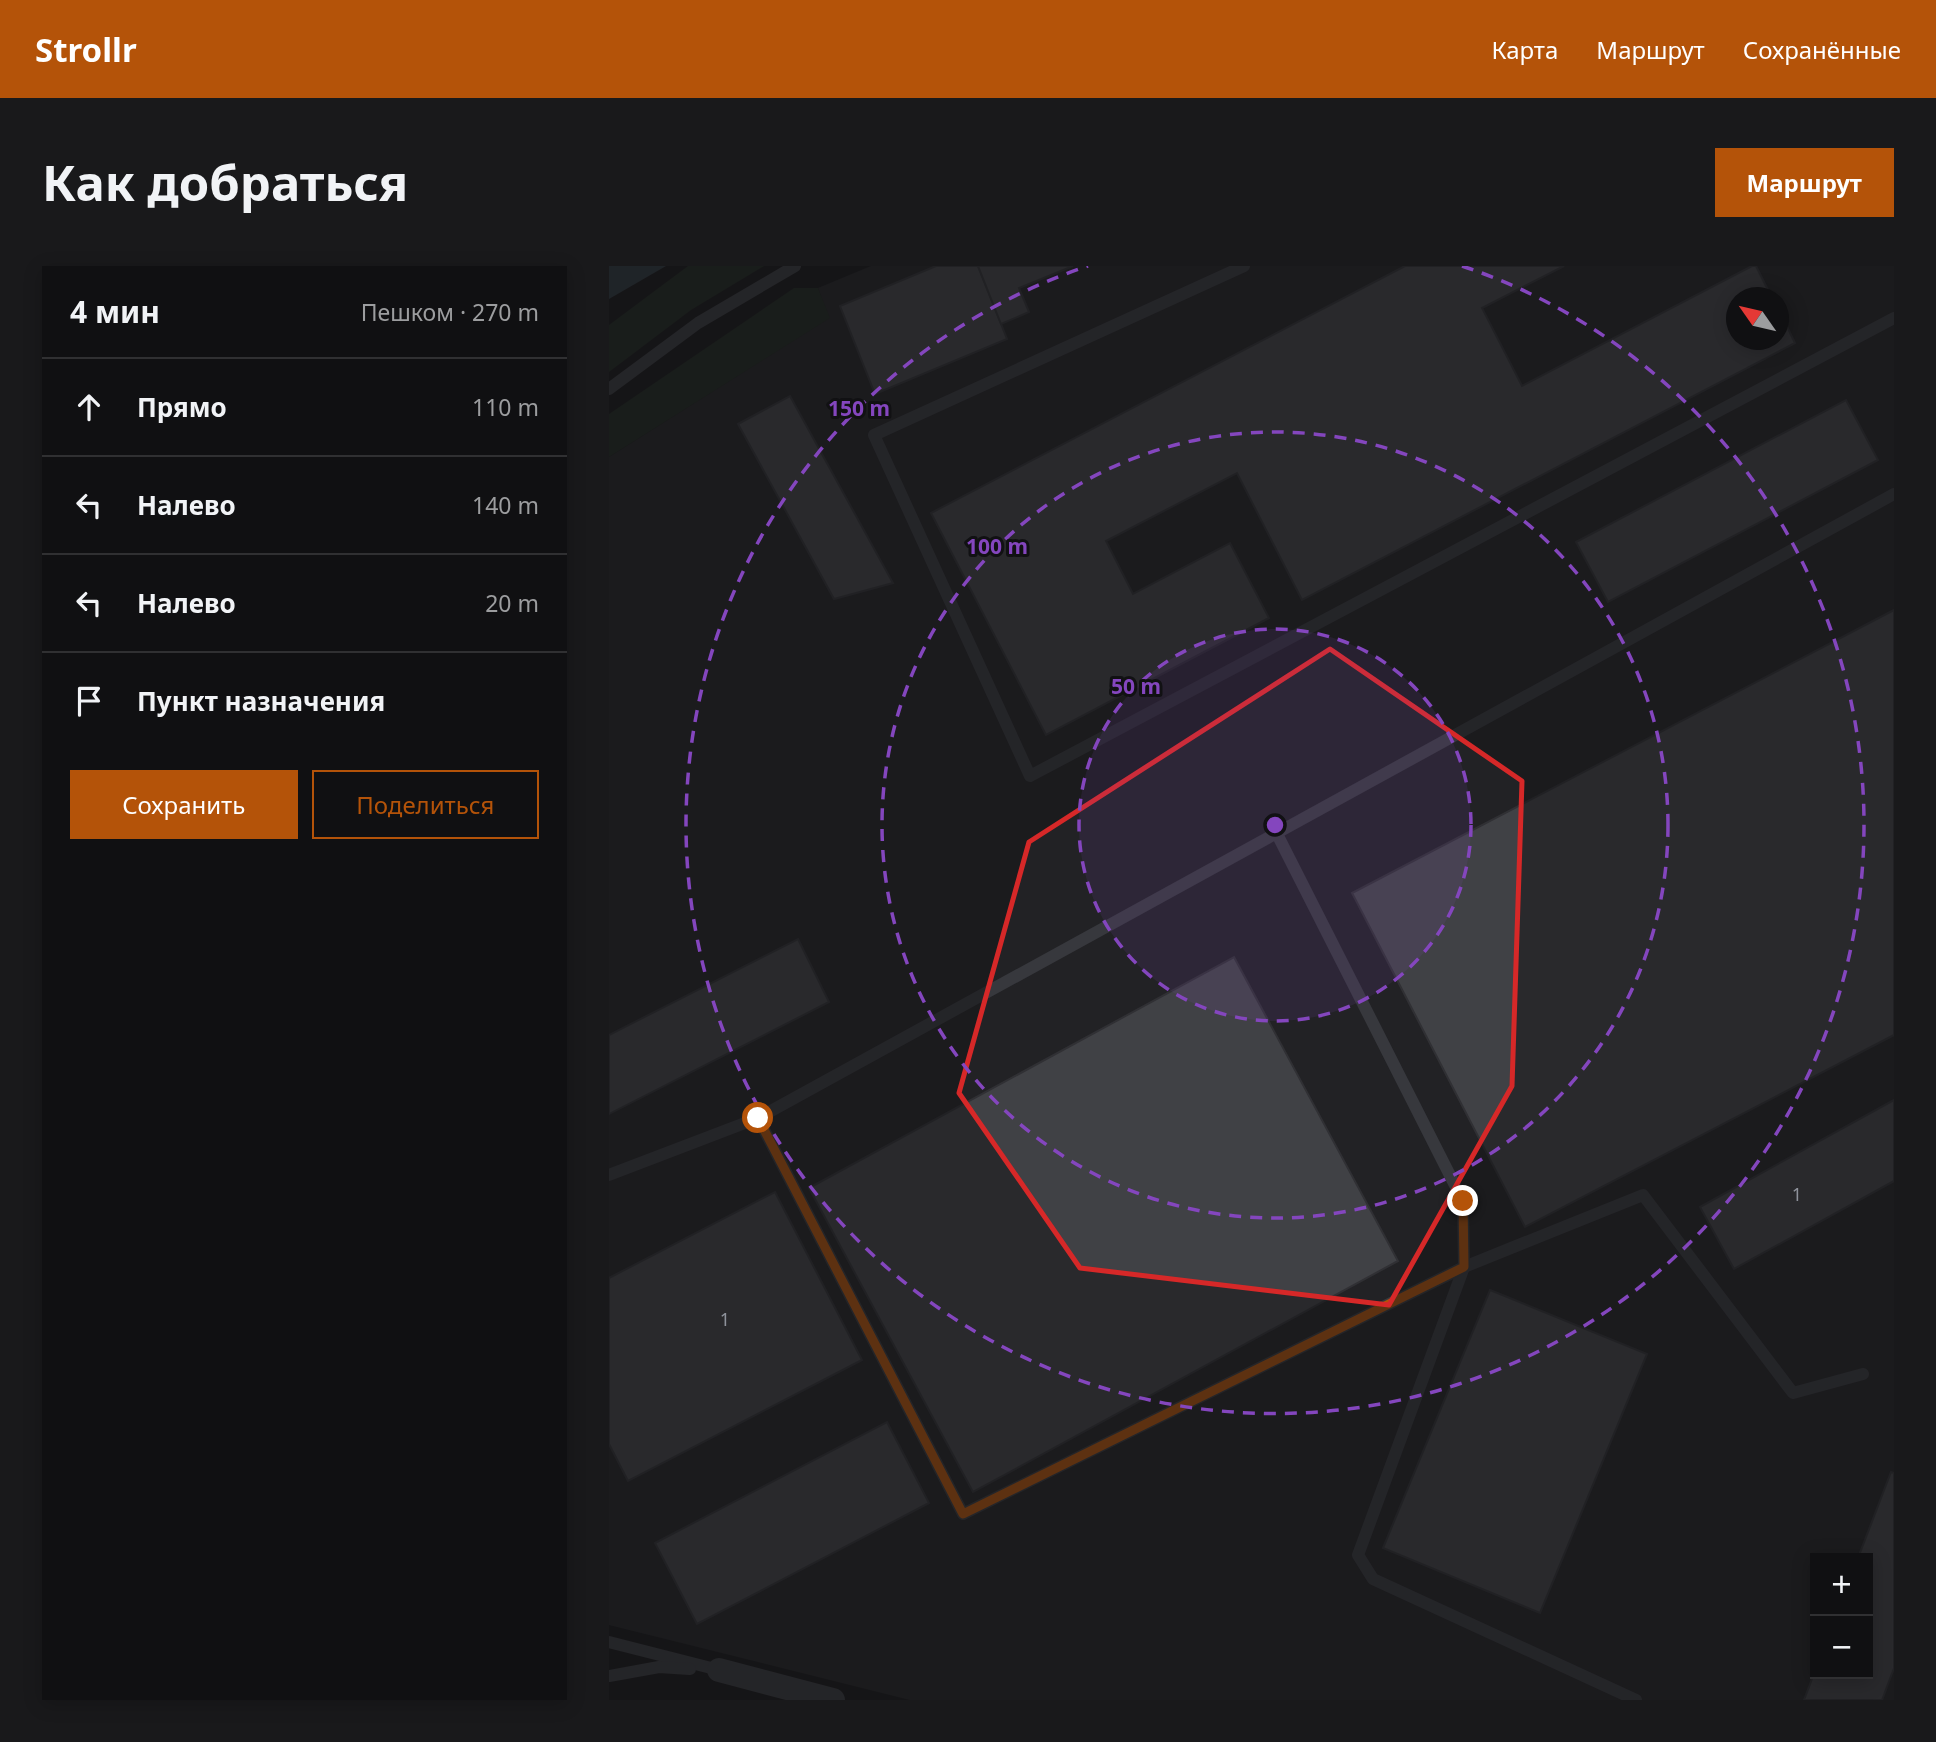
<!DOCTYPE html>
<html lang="ru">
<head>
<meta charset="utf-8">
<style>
	:root { --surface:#101012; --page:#19191b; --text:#f1f3f6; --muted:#9c9d9f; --line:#303032; --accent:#b45309 }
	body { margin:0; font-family:"Noto Sans",sans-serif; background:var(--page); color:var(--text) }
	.controls { position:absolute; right:21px; bottom:21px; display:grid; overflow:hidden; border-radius:0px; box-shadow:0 4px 18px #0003 }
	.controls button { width:63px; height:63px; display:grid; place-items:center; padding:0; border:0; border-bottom:2px solid var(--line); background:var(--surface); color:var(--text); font:35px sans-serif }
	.compass { position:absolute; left:1117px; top:21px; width:63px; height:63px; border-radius:50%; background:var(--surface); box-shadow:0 4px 18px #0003; rotate:304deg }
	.stop { position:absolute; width:21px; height:21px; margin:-16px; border:5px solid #b45309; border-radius:50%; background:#fff }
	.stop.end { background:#b45309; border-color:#fff; box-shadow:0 2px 7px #0008 }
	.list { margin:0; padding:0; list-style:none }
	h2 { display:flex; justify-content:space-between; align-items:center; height:91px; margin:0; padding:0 28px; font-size:30px }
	h2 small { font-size:23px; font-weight:400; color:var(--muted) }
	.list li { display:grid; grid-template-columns:46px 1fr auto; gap:21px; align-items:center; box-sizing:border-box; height:98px; padding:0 28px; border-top:2px solid var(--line) }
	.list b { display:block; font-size:26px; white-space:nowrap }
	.list em { font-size:23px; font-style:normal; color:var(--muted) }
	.actions { display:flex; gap:14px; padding:21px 28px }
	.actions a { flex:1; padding:16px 0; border:2px solid var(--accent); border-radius:0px; text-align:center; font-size:24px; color:var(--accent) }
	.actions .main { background:var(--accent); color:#fff }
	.icon { flex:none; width:38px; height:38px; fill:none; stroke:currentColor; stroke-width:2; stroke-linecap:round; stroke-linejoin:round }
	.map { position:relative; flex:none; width:1285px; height:1434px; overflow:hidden; border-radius:0px }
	header { display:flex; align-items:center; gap:42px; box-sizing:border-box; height:98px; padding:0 35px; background:var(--accent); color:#fff }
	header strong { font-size:33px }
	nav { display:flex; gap:38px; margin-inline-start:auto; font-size:24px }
	.intro { display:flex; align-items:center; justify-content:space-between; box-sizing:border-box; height:168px; padding:0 42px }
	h1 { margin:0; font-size:49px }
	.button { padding:18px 32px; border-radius:0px; background:var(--accent); color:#fff; font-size:24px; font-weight:700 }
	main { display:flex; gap:42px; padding:0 42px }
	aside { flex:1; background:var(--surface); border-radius:0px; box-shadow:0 4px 18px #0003 }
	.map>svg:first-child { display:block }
	.built { fill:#222225; fill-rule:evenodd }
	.green { fill:#1e261f }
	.water { fill:#2c353c }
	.building { fill:#404145; stroke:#303034; stroke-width:2 }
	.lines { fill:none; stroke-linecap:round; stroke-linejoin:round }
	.service { stroke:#37383d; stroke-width:12 }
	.minor { stroke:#37383d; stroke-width:24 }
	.route { stroke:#b45309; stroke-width:9 }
	.marked { fill:none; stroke:#d62828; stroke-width:5; stroke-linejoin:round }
	.ring { fill:none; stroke:#8446be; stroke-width:3.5; stroke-dasharray:12 9 }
	.labels { text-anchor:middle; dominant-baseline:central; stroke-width:6; stroke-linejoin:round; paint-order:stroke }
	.number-label { font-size:18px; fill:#8e929b }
	.centre { fill:#8446be; stroke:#111113; stroke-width:3.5 }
	.ring-label { font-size:21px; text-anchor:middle; font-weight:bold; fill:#8446be; stroke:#111113; stroke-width:6; stroke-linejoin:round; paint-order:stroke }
</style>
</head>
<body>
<header>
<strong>Strollr</strong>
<nav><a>Карта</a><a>Маршрут</a><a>Сохранённые</a></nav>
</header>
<div class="intro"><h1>Как добраться</h1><a class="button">Маршрут</a></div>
<main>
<aside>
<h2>4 мин<small>Пешком · 270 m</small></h2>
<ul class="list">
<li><svg class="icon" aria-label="ahead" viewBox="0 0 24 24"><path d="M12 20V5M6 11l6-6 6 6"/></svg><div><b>Прямо</b></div><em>110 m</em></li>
<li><svg class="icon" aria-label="left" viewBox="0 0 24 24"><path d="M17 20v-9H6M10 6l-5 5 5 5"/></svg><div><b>Налево</b></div><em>140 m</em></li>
<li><svg class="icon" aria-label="left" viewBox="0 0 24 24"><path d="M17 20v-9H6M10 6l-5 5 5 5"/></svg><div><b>Налево</b></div><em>20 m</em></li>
<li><svg class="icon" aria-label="arrive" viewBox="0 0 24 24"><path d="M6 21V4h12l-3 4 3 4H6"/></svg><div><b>Пункт назначения</b></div></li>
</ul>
<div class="actions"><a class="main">Сохранить</a><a>Поделиться</a></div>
</aside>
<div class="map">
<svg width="1285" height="1434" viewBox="0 0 1285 1434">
	<rect width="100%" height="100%" fill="#161618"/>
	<!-- built -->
	<path class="built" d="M262,0H1285V1434H301L0,1359V191L220,52L209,22ZM1128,32H1170V74H1128ZM1206,1292H1259V1408H1206Z"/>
	<!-- green -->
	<g class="green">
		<polygon points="79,0 155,0 82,44 0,106 0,59"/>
		<polygon points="185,22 209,22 221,52 0,191 0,148"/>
	</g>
	<!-- water -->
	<polygon class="water" points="0,0 57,0 0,33"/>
	<!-- building -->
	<g class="building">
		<polygon points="327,0 369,0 398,73 266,128 231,40"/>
		<polygon points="369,0 464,0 410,22 420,46 392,58"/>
		<polygon points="796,0 955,0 873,42 913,120 1143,0 1147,0 1163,32 1128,32 1128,74 1170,74 1170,44 1186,77 693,334 628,207 497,275 524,328 621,277 660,352 437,469 322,247"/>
		<polygon points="181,130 284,317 225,333 129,158"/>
		<polygon points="1237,134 1269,194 999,336 967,276"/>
		<polygon points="1285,344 1285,769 916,961 743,627"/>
		<polygon points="189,673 220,736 0,848 0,769"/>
		<polygon points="625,691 789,995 364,1226 200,922"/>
		<polygon points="1285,834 1285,915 1125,1003 1091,941"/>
		<polygon points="166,926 253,1094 19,1215 0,1178 0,1012"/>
		<polygon points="881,1024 1038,1088 931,1347 774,1282"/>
		<polygon points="278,1156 320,1237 88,1358 46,1277"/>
		<polygon points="1282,1206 1285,1207 1285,1402 1273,1434 1195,1434 1206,1405 1206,1408 1259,1408 1259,1292 1249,1292"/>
	</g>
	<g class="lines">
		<!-- service -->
		<g class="service">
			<polyline points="635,0 265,169 421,510 1285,52"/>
			<polyline points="0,123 89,57 186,0"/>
			<polyline points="667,566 854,935 855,1001 749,1289 764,1313 1027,1434"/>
			<polyline points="0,909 149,852"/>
			<polyline points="1254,1108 1184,1127 1034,929 855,1001 354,1248 149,852 1285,228"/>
			<polyline points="0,1376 110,1404"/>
			<polyline points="0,1410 50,1401 81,1403"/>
		</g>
		<!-- minor -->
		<polyline class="minor" points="110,1404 224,1434"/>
	</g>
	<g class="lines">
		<!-- route -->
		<polyline class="route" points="149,852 354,1248 855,1001 854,935"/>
	</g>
	<!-- marked area -->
	<path d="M0 0H1285V1434H0ZM721,383L913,515L903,820L780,1039L471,1002L350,827L420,576Z" fill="#161618" fill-opacity=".55" fill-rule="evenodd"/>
	<path class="marked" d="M721,383L913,515L903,820L780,1039L471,1002L350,827L420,576Z"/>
	<!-- distance rings -->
	<circle cx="666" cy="559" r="196" fill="#8446be" fill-opacity=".12"/>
	<g class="ring">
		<circle cx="666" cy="559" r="196"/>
		<circle cx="666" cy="559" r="393"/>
		<path d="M853 0A589 589 0 1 1 479 0"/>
	</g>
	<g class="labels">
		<!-- number labels -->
		<g class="number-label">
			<text x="1188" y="928">1</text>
			<text x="116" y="1053">1</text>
		</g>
	</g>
	<circle cx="666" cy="559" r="10" class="centre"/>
	<g class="ring-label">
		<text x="250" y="150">150 m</text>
		<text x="388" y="288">100 m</text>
		<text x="527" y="428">50 m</text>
	</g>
</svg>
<div class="controls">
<button>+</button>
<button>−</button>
</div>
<svg class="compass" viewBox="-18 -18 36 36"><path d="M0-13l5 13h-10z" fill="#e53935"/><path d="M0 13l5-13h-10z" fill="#9c9d9f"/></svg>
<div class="stop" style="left:149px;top:852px"></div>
<div class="stop end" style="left:854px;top:935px"></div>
</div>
</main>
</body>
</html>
